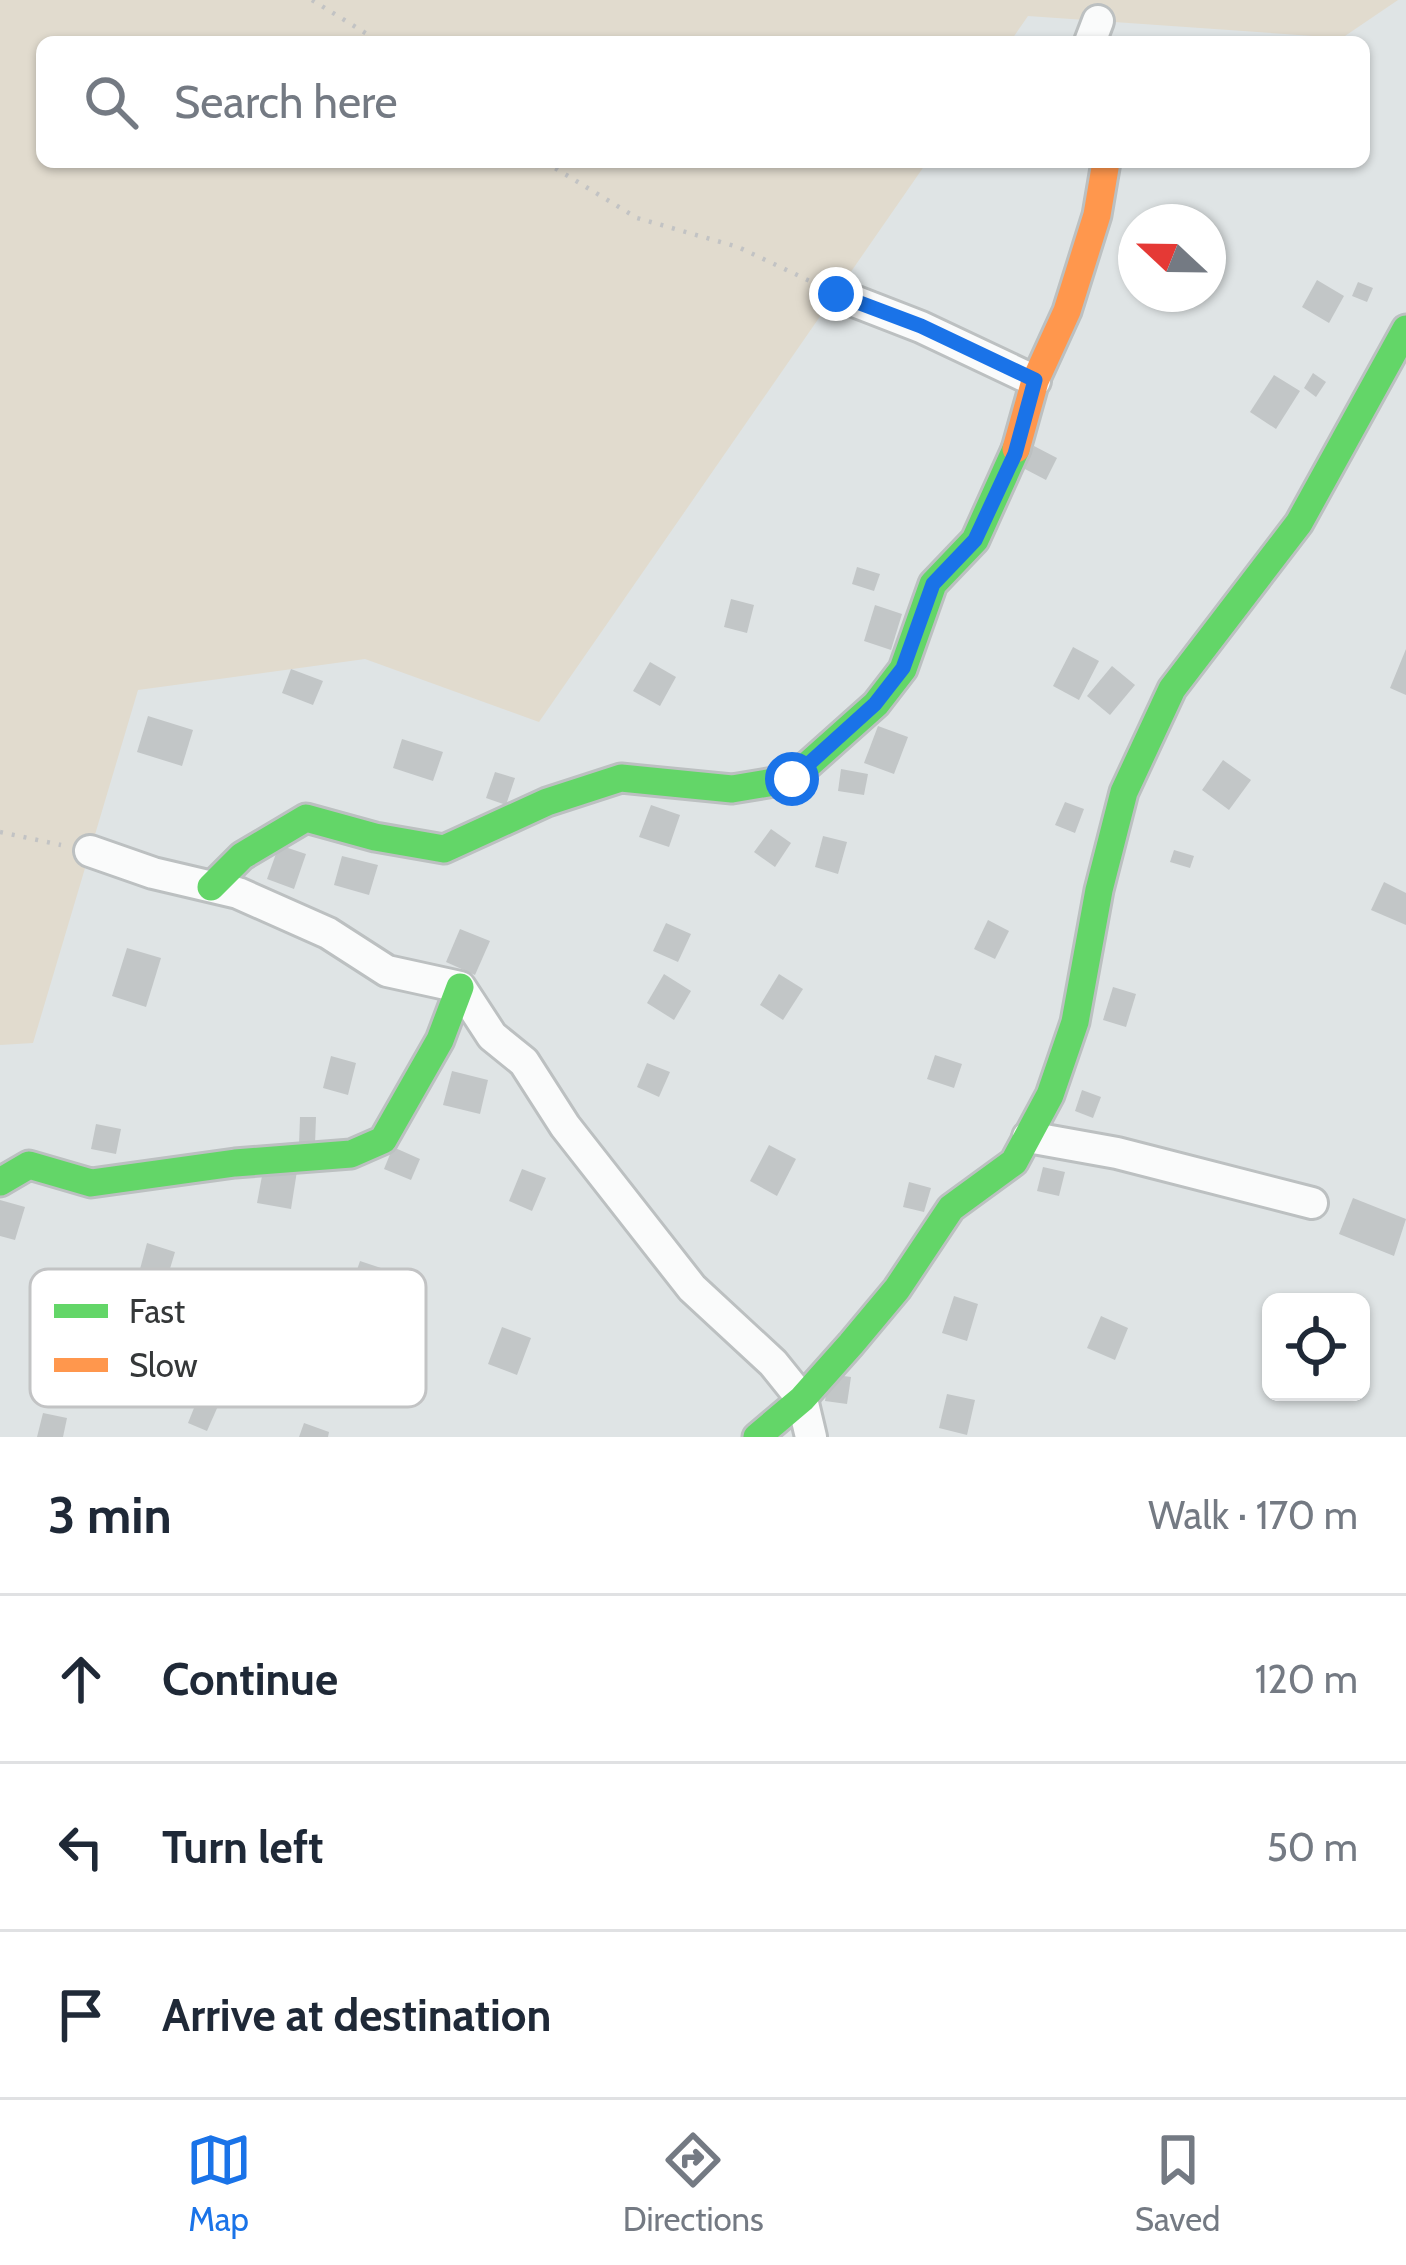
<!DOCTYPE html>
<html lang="en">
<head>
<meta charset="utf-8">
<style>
	:root { --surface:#fff; --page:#f2f2f3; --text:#1f2937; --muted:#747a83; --line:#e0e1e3; --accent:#1a73e8 }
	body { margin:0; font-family:Cabin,sans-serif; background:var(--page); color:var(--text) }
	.controls { position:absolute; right:36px; bottom:36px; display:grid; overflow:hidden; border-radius:18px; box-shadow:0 3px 9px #0004 }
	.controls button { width:108px; height:108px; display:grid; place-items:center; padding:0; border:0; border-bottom:3px solid var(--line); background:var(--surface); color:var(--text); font:60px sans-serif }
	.compass { position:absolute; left:1118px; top:204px; width:108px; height:108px; border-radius:50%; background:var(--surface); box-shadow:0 3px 9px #0004; rotate:292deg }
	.stop { position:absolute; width:36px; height:36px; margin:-27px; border:9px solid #1a73e8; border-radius:50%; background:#fff }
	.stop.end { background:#1a73e8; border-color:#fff; box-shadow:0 3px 12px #0008 }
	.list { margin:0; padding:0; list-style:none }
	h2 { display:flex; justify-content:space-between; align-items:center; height:156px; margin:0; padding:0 48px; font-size:51px }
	h2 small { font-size:39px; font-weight:400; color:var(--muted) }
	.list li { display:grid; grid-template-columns:78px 1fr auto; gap:36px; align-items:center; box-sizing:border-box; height:168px; padding:0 48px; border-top:3px solid var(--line) }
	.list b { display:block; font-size:45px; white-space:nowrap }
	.list em { font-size:39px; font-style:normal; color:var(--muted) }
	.icon { flex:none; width:66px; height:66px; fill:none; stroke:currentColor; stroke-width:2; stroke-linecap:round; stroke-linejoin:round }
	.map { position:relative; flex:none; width:1406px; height:1437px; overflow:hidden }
	.search { position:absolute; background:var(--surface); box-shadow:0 3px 9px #0004; left:36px; right:36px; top:36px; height:132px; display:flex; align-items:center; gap:30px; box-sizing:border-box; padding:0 42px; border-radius:18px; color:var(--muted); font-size:45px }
	.sheet { height:660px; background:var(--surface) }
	nav { display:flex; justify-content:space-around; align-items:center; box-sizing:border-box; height:168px; border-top:3px solid var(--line); background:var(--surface); font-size:33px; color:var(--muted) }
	nav a { display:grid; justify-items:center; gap:6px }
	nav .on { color:var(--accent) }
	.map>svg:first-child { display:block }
	.green { fill:#e1dbce }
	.building { fill:#c2c6c7 }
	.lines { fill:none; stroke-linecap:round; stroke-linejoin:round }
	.street-casing { stroke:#bcc0c1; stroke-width:36 }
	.fast-casing { stroke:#bcc0c1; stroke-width:33 }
	.slow-casing { stroke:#bcc0c1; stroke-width:33 }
	.path { stroke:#c2c3c4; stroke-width:4.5; stroke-dasharray:3 9; stroke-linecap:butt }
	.street { stroke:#fafbfb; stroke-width:30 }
	.fast { stroke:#63d668; stroke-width:27 }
	.slow { stroke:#ff974d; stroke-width:27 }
	.route { stroke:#1a73e8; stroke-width:15 }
	.key { fill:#fff; stroke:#c2c3c4; stroke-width:3 }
	.key-label { font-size:33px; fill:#353839 }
</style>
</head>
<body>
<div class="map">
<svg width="1406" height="1437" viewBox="0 0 1406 1437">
	<rect width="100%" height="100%" fill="#dfe4e5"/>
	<!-- green -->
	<polygon class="green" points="0,0 1398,0 1342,38 1028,16 1010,42 42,42 42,162 927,162 539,722 365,659 138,690 33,1043 0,1045"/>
	<!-- building -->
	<g class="building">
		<polygon points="1317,280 1344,296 1329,323 1302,307"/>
		<polygon points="1358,282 1373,288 1367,302 1352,296"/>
		<polygon points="1313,373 1326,382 1316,397 1304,388"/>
		<polygon points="1274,375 1300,391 1276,429 1250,412"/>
		<polygon points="1034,446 1057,458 1046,480 1023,468"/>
		<polygon points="857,567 880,574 874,591 852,584"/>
		<polygon points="731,599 754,605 747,633 724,627"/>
		<polygon points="875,605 902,614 891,650 864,641"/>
		<polygon points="1073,647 1099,661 1079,700 1053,686"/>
		<polygon points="1406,649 1406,695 1390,688"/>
		<polygon points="650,662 676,677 660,706 633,691"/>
		<polygon points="1112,666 1135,685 1110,715 1087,696"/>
		<polygon points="291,669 323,681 313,705 282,693"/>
		<polygon points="148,716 193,730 182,766 137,752"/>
		<polygon points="878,726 908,737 894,774 864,763"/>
		<polygon points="402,739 443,752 433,781 393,768"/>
		<polygon points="1223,760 1251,780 1229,810 1202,790"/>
		<polygon points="841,769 868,774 864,795 838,791"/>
		<polygon points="495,772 515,778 506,805 486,798"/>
		<polygon points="1065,802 1084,809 1075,833 1055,825"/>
		<polygon points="651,805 680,815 669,847 639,837"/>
		<polygon points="771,829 791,843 775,867 754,852"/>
		<polygon points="823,836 847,842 838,874 815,867"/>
		<polygon points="279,845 306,854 294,889 267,879"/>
		<polygon points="1174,850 1194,856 1190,868 1170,862"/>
		<polygon points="342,856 378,865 369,895 334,885"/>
		<polygon points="1384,882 1406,893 1406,925 1371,910"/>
		<polygon points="988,920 1009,931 995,959 974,949"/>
		<polygon points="666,923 691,934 678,962 653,951"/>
		<polygon points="460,929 490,941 475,975 446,962"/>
		<polygon points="127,948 161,958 146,1007 112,996"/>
		<polygon points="664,974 691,991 674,1020 647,1003"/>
		<polygon points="779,974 803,989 783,1020 760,1005"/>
		<polygon points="1113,987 1136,994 1126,1027 1103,1020"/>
		<polygon points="935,1055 962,1064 954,1088 927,1079"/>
		<polygon points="331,1056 356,1063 348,1095 323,1088"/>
		<polygon points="647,1063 670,1072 659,1097 637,1087"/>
		<polygon points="452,1071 488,1080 480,1114 443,1105"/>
		<polygon points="1082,1090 1101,1097 1093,1118 1075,1111"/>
		<polygon points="300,1117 316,1117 315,1145 299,1145"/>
		<polygon points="96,1124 121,1129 116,1154 91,1149"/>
		<polygon points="769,1145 796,1159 777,1196 750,1181"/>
		<polygon points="393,1147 420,1159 411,1180 384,1169"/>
		<polygon points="264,1165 297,1171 291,1209 257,1203"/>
		<polygon points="1043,1167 1065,1172 1059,1196 1037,1191"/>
		<polygon points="522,1169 546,1178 532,1211 509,1201"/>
		<polygon points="909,1182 931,1188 924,1212 903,1207"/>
		<polygon points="1353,1198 1406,1219 1394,1256 1339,1234"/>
		<polygon points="0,1200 25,1207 15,1240 0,1236"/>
		<polygon points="147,1243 175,1252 163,1292 136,1284"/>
		<polygon points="360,1261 384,1269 374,1301 349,1293"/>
		<polygon points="954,1296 978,1304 967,1341 942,1333"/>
		<polygon points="1101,1316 1128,1328 1115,1360 1087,1348"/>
		<polygon points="502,1327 531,1338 517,1375 488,1364"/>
		<polygon points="829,1374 851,1377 847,1404 825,1401"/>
		<polygon points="947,1394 975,1400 967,1435 939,1428"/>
		<polygon points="198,1398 218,1406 207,1431 188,1423"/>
		<polygon points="43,1413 67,1418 63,1437 37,1437"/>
		<polygon points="304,1423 329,1432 328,1437 299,1437"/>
	</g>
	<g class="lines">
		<defs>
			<g id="street">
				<polyline points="1090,42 1098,21"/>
				<polyline points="836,294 921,327 1035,381"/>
				<polyline points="90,851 153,873 238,893 328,933 387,971 460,987 492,1036 524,1062 565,1126 692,1288 773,1363 802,1399 811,1437"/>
				<polyline points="1028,1137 1117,1153 1312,1203"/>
			</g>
			<g id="fast">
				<polyline points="211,887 242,856 306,818 375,837 444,849 547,802 621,778 732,789 792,779 876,704 903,669 933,584 975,540 1016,449"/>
				<polyline points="0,1182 29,1165 91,1183 235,1163 351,1154 383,1140 440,1040 460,987"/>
				<polyline points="757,1437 802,1399 851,1344 897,1289 951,1208 1014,1162 1050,1095 1075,1022 1099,890 1124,792 1172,689 1299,523 1406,329"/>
			</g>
			<polyline id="slow" points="1016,449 1035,381 1067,311 1097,215 1106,162"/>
		</defs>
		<!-- street casing -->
		<use href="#street" class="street-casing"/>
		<!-- fast casing -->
		<use href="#fast" class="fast-casing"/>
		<!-- slow casing -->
		<use href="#slow" class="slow-casing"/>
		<!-- path -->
		<g class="path">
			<polyline points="312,0 380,42"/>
			<polyline points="545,162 637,218 738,247 812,282"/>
			<polyline points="0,832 61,845"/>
		</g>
		<!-- street -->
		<use href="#street" class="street"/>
		<!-- fast -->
		<use href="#fast" class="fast"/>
		<!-- slow -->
		<use href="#slow" class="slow"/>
	</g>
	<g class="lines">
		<!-- route -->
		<polyline class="route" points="792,779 875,704 903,668 933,584 975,540 1015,454 1035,380 921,326 836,294"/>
	</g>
	<!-- legend -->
	<rect x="30" y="1269" width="396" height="138" rx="18" class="key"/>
	<rect x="54" y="1304" width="54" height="14" fill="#63d668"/>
	<rect x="54" y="1358" width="54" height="14" fill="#ff974d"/>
	<g class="key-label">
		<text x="129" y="1323">Fast</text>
		<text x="129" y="1377">Slow</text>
	</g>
</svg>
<div class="controls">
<button><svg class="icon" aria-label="locate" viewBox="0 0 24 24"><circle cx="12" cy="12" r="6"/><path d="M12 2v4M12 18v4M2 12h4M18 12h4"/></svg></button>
</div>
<svg class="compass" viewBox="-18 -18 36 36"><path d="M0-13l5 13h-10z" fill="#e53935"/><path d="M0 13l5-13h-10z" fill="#747a83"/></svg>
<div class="stop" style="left:792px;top:779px"></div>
<div class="stop end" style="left:836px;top:294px"></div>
<div class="search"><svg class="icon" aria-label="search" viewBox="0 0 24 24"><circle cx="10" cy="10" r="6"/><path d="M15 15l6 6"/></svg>Search here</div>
</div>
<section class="sheet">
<h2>3 min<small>Walk · 170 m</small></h2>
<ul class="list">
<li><svg class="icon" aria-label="ahead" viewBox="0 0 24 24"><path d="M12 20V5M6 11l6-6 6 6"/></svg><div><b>Continue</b></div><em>120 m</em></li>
<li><svg class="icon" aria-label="left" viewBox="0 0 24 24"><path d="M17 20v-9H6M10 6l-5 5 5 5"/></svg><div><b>Turn left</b></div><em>50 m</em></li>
<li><svg class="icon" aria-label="arrive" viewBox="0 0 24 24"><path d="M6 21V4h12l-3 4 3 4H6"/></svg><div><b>Arrive at destination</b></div></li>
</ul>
</section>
<nav>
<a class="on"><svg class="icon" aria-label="map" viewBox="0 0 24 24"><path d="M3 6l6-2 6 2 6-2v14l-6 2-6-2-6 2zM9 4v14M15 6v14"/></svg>Map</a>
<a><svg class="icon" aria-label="directions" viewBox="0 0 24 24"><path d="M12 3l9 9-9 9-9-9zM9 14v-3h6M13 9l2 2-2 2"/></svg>Directions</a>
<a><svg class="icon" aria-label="saved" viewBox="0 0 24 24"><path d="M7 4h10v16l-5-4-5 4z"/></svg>Saved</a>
</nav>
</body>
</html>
